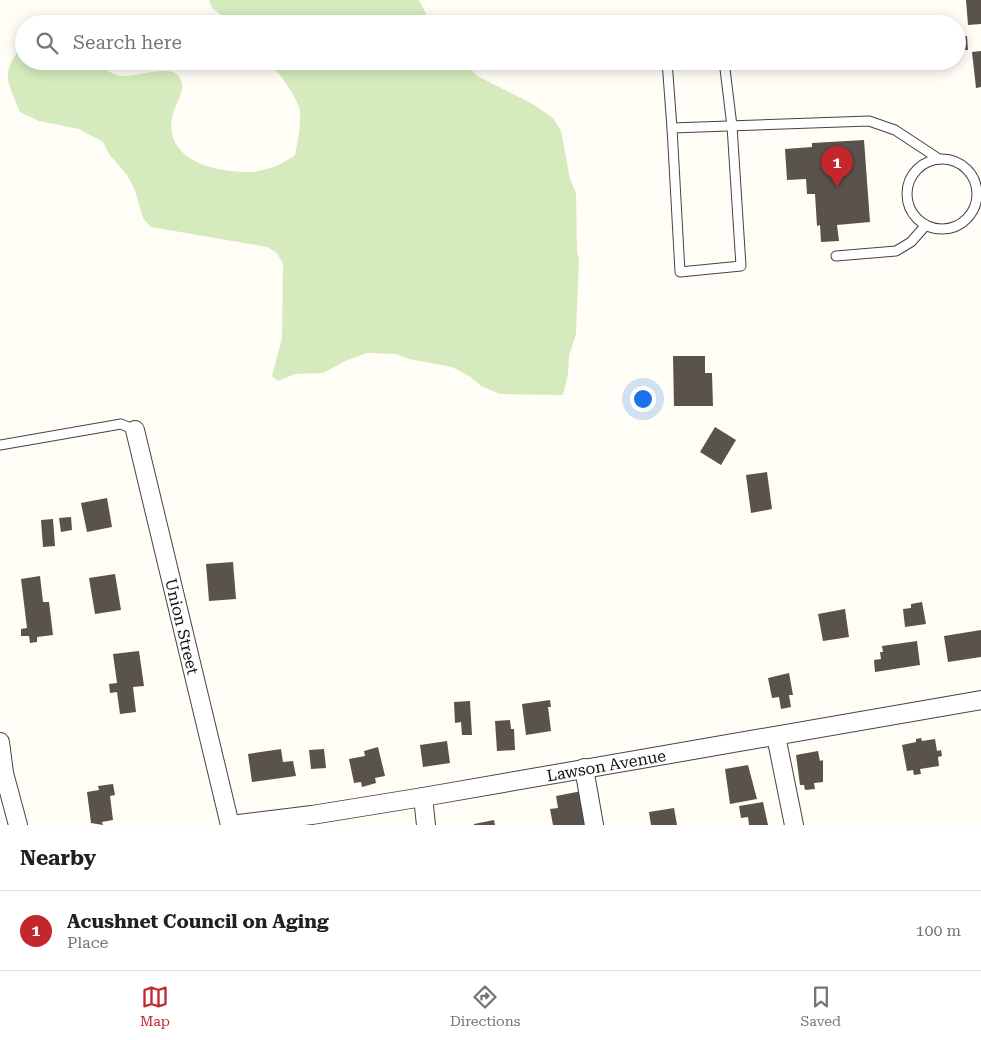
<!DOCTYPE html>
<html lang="en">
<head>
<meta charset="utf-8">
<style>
	:root { --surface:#fff; --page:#f2f2f2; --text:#202124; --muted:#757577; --line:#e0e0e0; --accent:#c4262e }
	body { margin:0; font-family:"Roboto Serif",serif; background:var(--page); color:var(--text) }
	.you { position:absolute; left:642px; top:398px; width:18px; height:18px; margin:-12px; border:4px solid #fff; border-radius:50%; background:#1a73e8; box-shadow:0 0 0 8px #1a73e833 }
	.badge { display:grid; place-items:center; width:32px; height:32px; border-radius:50%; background:var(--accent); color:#fff; font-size:16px; font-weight:700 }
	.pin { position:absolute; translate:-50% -41px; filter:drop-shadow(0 1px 2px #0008) }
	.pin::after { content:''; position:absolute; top:26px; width:18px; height:15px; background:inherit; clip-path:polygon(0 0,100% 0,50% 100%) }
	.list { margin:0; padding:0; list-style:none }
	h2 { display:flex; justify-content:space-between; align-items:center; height:65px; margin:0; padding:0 20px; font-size:21px }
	h2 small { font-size:16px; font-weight:400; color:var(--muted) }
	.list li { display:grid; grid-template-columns:32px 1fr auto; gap:15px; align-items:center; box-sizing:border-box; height:80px; padding:0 20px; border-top:1px solid var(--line) }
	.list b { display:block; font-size:19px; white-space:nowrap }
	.list p { margin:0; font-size:16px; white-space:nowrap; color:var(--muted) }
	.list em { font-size:16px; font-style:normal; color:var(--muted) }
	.icon { flex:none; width:28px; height:28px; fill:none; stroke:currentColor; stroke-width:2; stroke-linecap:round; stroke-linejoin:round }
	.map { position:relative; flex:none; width:981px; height:825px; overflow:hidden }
	.search { position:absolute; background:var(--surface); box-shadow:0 2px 12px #0003; left:15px; right:15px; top:15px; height:55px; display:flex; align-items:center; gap:12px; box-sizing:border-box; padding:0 18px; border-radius:28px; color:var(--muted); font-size:19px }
	.sheet { height:145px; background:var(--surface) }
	nav { display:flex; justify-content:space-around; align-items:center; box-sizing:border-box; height:70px; border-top:1px solid var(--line); background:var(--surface); font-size:14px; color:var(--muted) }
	nav a { display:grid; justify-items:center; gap:2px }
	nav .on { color:var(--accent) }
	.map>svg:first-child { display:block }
	.green { fill:#d5ebbd }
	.building { fill:#5a524d }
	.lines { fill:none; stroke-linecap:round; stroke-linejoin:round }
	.lane-casing { stroke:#444; stroke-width:11 }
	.street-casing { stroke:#444; stroke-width:20 }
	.lane { stroke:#fff; stroke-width:9 }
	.street { stroke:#fff; stroke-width:18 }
	.labels { text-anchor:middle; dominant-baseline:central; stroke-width:5; stroke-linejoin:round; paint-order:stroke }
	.street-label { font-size:16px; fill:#111; stroke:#fff }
</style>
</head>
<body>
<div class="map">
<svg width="981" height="825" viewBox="0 0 981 825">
	<rect width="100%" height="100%" fill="#fffdf5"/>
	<!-- green -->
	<g class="green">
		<polygon points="209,0 419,0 431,24 232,24 212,8"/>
		<path d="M24,43V61C44,61 68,58 88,61C100,63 110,76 123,76C138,76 164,67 175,73C180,76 183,83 182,89C180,99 174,108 172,118C165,159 211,171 242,172C262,173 280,166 295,155C298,140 301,126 300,111C298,98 278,71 268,61H464L477,76L531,103L553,118L561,131L570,179L576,193L577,251L579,259L576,334L569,356L568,374L563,395L500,394L481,386L471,377L452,367L409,359L396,354L367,353L345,361L323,373L295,374L278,381L272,376L282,338L283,264L277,253L267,247L151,227L143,218L135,190L127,175L109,154L103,142L79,129L39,121L20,112C6,78 0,75 24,43Z"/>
	</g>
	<!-- building -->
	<g class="building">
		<polygon points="966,0 981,0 981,24 968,25"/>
		<polygon points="967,36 968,50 957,50 957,37"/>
		<polygon points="981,51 981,87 976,88 972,52"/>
		<polygon points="864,140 870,222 837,225 839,241 821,242 820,225 817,226 815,194 807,194 806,179 787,180 785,149 812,147 812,143"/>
		<polygon points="673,356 705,356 705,373 712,373 713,406 674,406"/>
		<polygon points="715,427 736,440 721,465 700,452"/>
		<polygon points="767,472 772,509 751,513 746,475"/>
		<polygon points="107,498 112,527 87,532 81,503"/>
		<polygon points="71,517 72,530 61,532 59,518"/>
		<polygon points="53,519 55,546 43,547 41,520"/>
		<polygon points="233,562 236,599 209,601 206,564"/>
		<polygon points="115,574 121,610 95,614 89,578"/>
		<polygon points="40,576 43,602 49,602 53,635 37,637 37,642 30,643 29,636 21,636 21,629 27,628 21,579"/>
		<polygon points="922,602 926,624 905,627 903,609 911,608 911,604"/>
		<polygon points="845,609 849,637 823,641 818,614"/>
		<polygon points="981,630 981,657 948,662 944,636"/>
		<polygon points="917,641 920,665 875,672 874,660 881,659 880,652 883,652 882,646"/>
		<polygon points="139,651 144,686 133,687 136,712 120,714 117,692 110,693 109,684 117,683 113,654"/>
		<polygon points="789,673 793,695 789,695 791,707 781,709 779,697 772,698 768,678"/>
		<polygon points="550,700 551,707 548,707 551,731 526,735 522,704"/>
		<polygon points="470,701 472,735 462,735 461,722 455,723 454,702"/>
		<polygon points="510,720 511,729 514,729 515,750 497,751 495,721"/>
		<polygon points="921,738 922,741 935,739 937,751 941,750 942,756 938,757 939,766 920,769 921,774 914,775 913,770 907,771 902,745 916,742 916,739"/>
		<polygon points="447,741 450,763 423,767 420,745"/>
		<polygon points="378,747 385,776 375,778 376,783 362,787 361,782 354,783 349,759 365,756 364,751"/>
		<polygon points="281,749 283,762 293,761 296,776 252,782 248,754"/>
		<polygon points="324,749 326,768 311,769 309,750"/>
		<polygon points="818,751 820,761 823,760 823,782 814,783 815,789 805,790 804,785 800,785 796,755"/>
		<polygon points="748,765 757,799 730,804 725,769"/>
		<polygon points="113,784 115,795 110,796 113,820 102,822 103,825 91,823 87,792 99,790 98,786"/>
		<polygon points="587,790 587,814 583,815 585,825 553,825 550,809 558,808 556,796"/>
		<polygon points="763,802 768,825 749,825 748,817 741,818 739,806"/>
		<polygon points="674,808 677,825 651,825 649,812"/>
		<polygon points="494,820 495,825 474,825 474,824"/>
	</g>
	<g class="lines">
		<defs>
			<g id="lane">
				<polyline points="667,61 672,128 869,121 895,130 939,159"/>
				<polyline points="672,128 680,272 741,266 732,126 724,61"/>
				<circle cx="942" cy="194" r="35"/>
				<polyline points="836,256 896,251 911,242 926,225"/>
				<polyline points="0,445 121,424 135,430"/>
			</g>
			<g id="street">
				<path id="s1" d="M135,430L230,825"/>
				<polyline points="776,736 794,825"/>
				<polyline points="0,742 4,773 18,825"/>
				<polyline points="584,768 594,825"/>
				<polyline points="423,797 426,825"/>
				<path id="s2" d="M231,825L312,815L423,797L981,700"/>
			</g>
		</defs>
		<!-- lane casing -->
		<use href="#lane" class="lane-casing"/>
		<!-- street casing -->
		<use href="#street" class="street-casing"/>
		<!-- lane -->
		<use href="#lane" class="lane"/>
		<!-- street -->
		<use href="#street" class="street"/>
	</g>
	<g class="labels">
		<!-- street labels -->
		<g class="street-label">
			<text stroke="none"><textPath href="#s1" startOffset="202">Union Street</textPath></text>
			<text stroke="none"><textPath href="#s2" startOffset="380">Lawson Avenue</textPath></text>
		</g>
	</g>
</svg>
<div class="you"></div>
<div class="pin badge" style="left:837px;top:187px">1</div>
<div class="search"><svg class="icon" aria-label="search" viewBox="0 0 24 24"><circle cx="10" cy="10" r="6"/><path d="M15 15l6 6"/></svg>Search here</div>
</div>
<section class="sheet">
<h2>Nearby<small></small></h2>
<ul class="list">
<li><span class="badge">1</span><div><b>Acushnet Council on Aging</b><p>Place</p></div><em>100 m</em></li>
</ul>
</section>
<nav>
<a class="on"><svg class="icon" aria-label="map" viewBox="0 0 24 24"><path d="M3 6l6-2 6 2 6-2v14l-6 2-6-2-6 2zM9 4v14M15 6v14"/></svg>Map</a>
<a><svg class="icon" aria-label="directions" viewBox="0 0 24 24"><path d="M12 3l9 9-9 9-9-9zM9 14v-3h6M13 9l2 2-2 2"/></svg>Directions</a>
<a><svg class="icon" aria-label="saved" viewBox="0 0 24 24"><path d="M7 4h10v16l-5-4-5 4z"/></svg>Saved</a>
</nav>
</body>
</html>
